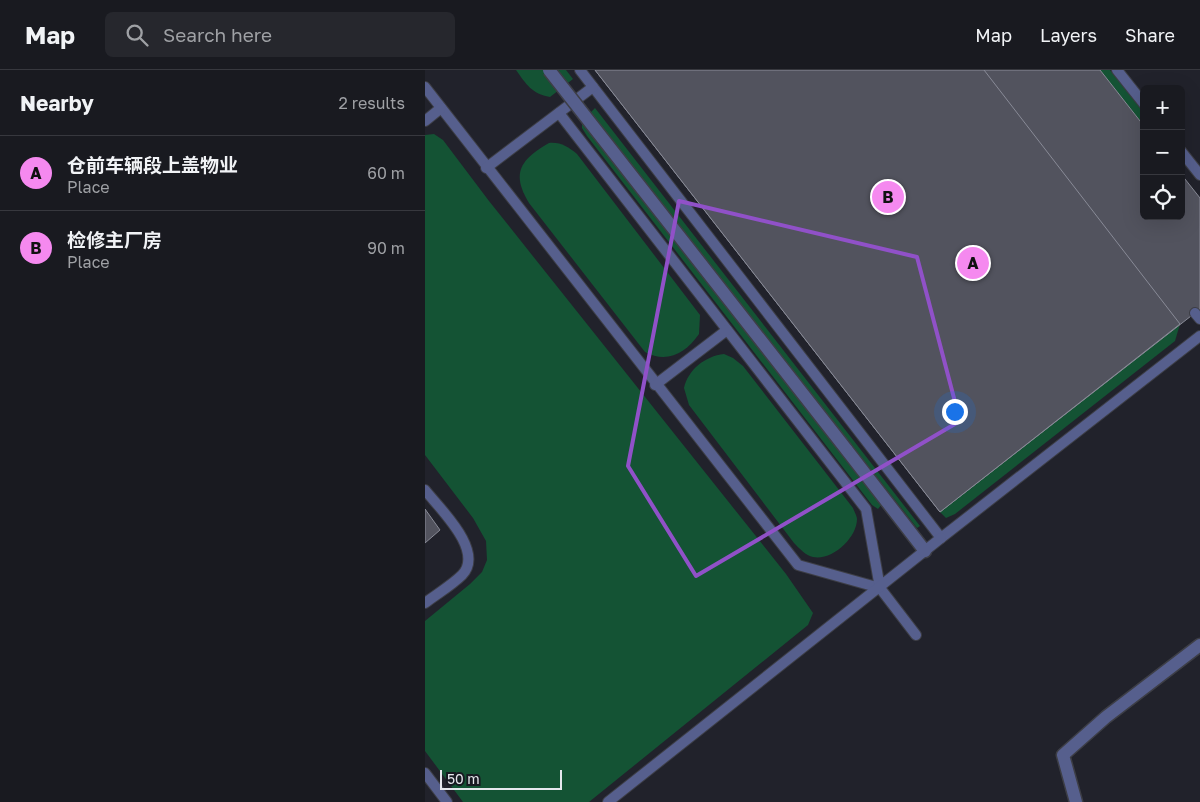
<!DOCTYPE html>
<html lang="en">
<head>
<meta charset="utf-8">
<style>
	:root { --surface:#191a20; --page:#26272d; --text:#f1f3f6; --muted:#9fa1a5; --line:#37383e; --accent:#f589ef }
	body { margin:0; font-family:"Golos Text","Noto Sans SC",sans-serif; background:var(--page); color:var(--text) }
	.controls { position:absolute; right:15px; top:15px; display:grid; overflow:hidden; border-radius:8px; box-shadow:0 5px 20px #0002 }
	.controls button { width:45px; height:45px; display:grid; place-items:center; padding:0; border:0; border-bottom:1px solid var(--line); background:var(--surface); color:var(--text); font:25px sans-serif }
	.scale { position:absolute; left:15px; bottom:12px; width:122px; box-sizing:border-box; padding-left:5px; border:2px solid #e6e7ed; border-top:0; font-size:14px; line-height:18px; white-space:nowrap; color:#e6e7ed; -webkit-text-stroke:4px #171921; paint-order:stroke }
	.you { position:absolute; left:529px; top:341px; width:18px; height:18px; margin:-12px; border:4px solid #fff; border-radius:50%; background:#1a73e8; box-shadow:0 0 0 8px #1a73e833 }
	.badge { display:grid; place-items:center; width:32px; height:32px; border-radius:50%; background:var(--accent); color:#111; font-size:16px; font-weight:700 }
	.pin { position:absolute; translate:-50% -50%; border:2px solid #fff; box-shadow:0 1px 5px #0006 }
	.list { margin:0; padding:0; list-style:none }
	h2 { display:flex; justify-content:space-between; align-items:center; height:65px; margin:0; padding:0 20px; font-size:21px }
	h2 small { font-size:16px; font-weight:400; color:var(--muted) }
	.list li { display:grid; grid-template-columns:32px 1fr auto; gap:15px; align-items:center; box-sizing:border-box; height:75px; padding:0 20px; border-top:1px solid var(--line) }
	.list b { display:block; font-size:19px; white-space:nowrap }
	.list p { margin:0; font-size:16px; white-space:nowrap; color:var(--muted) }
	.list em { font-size:16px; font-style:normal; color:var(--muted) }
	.icon { flex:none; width:28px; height:28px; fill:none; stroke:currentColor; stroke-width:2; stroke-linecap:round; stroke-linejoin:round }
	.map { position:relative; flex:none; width:775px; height:732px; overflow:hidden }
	header { display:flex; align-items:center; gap:30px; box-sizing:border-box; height:70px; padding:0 25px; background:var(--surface); border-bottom:1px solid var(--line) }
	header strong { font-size:24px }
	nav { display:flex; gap:28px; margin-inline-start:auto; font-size:18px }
	.search { width:350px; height:45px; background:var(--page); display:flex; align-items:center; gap:12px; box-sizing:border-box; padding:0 18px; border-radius:8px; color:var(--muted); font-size:19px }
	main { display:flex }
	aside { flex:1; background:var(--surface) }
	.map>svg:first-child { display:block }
	.green { fill:#145334 }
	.building { fill:#52535e; stroke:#898b97 }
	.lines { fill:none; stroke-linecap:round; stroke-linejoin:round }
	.lane-casing { stroke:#3d3e46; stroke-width:12 }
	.street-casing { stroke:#3d3e46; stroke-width:15 }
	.lane { stroke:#565f8d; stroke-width:10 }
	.street { stroke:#565f8d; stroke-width:12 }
	.street-bridge-casing { stroke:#3d3e46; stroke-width:15; stroke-linecap:butt }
	.street-bridge { stroke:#565f8d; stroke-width:12 }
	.marked { fill:none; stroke:#9051c8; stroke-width:4; stroke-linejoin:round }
</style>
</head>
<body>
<header>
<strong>Map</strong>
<div class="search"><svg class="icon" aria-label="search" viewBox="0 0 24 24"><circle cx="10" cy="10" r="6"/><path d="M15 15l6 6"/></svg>Search here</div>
<nav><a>Map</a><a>Layers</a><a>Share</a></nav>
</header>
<main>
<aside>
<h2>Nearby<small>2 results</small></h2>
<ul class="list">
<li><span class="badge">A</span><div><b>仓前车辆段上盖物业</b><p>Place</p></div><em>60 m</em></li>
<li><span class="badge">B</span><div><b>检修主厂房</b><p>Place</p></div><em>90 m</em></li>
</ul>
</aside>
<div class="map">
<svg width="775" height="732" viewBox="0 0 775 732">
	<rect width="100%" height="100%" fill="#21222b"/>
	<!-- green -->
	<g class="green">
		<path d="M91,0H141L148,9L125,27C107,24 101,14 91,0Z"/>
		<polygon points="675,0 685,0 719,43 719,56"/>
		<polygon points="170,38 495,456 492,458 422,369 413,378 457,434 453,439 447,435 162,66 157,58 157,51"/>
		<polygon points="9,64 18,70 64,131 361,504 388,543 383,555 164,732 38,732 0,681 0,551 45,514 57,502 62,490 61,471 48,448 0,385 0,65"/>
		<path d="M124,73C136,72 143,77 152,84L275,245L274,264C261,283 242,294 220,282L104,133C86,103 95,90 124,73Z"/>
		<polygon points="755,254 750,271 530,444 521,448 515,442"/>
		<path d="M299,284L308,288L318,296L428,438C429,441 432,446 432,449C432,468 407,491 388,487C381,486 374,478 369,473L264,335L259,318C263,300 280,286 299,284Z"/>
	</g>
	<!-- building -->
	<g class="building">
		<polygon points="170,0 675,0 719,56 719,146 756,146 756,104 775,128 775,239 515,442"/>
		<polygon points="170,0 559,0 755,254 515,442"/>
		<polygon points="0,439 15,460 0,473"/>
	</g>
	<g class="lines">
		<defs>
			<g id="lane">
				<polyline points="155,0 516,468 775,266"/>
				<polyline points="692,0 719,34"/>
				<polyline points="0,17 373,495 455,518"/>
				<polyline points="134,43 441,439 455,518 491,565"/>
				<polyline points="0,51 16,38"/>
				<polyline points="756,81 775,105"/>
				<polyline points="61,98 168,17"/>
				<polyline points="770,243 775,249"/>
				<polyline points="230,315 302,260"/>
				<path d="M0,420C15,439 60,481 37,505C27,515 12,524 0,533"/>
				<polyline points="0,703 22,732"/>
				<polyline points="183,732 516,468"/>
			</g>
			<g id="street">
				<polyline points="421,379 500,481"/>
				<polyline points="651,732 638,685 681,647 775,575"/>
			</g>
		</defs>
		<!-- lane casing -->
		<use href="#lane" class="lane-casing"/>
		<!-- street casing -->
		<use href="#street" class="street-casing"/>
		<!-- lane -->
		<use href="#lane" class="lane"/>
		<!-- street -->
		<use href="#street" class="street"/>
		<defs>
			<polyline id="street-bridge" points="124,0 421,379"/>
		</defs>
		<!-- street-bridge casing -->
		<use href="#street-bridge" class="street-bridge-casing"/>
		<!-- street-bridge -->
		<use href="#street-bridge" class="street-bridge"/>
	</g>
	<!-- marked area -->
	<path class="marked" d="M254,131L492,187L535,351L271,506L203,396Z"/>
</svg>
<div class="controls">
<button>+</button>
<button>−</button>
<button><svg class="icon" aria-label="locate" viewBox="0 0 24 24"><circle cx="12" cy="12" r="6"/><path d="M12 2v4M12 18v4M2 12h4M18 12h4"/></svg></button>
</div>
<div class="scale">50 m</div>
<div class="you"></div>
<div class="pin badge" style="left:548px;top:193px">A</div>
<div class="pin badge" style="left:463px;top:127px">B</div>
</div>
</main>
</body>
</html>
